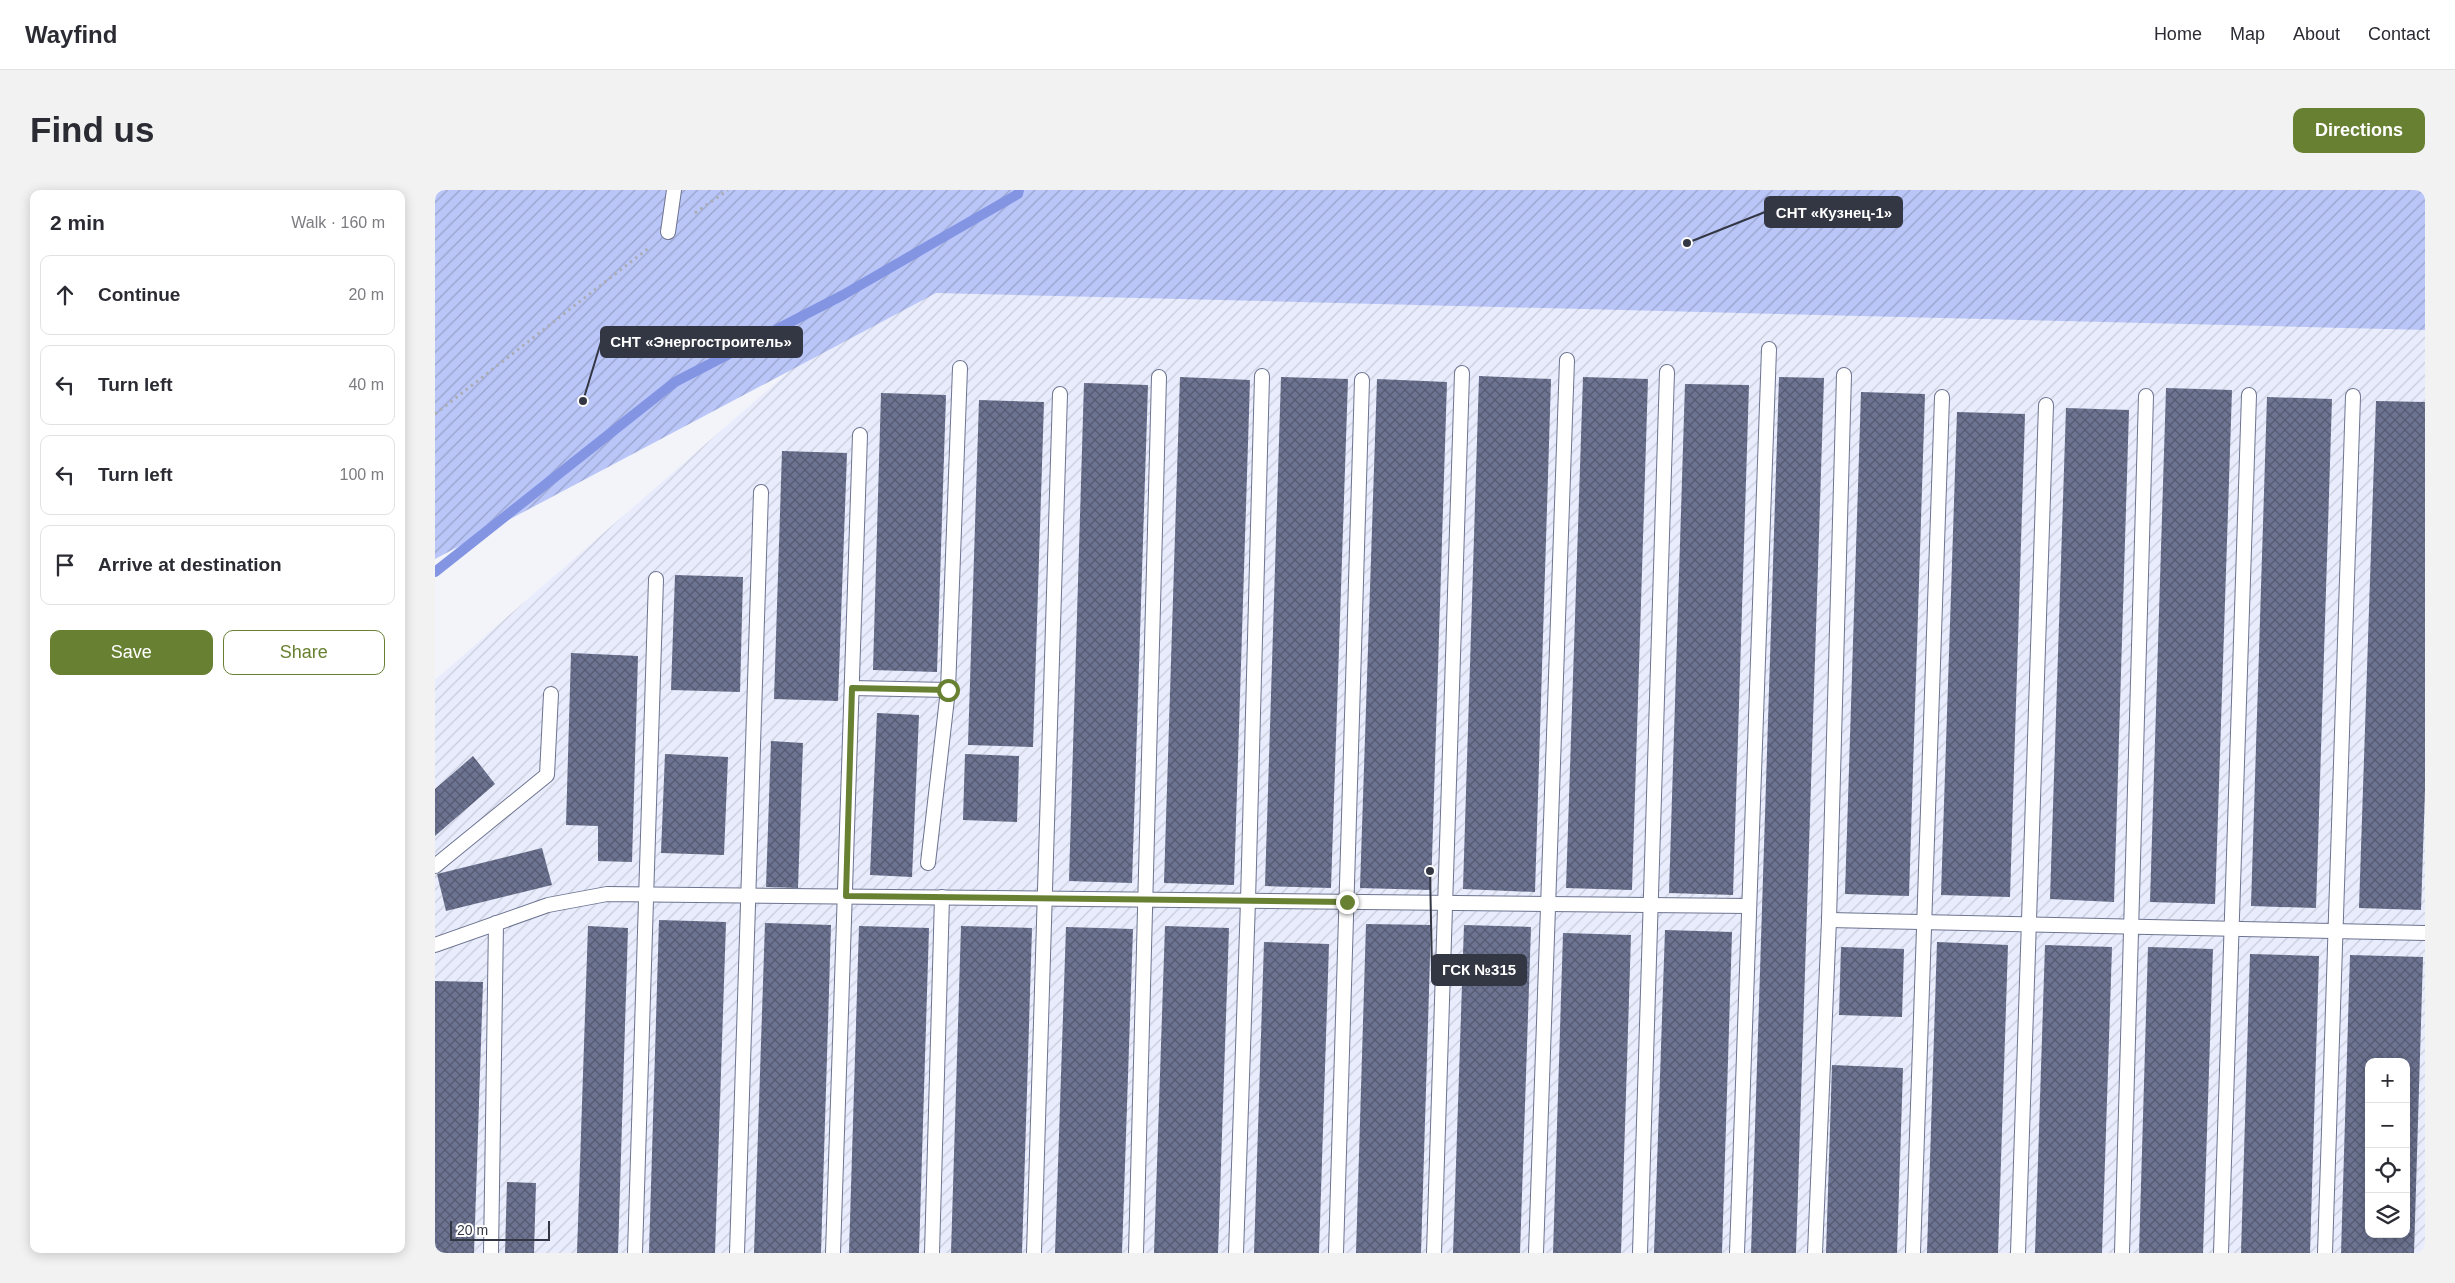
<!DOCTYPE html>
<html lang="en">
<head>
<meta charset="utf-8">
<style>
	:root { --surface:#fff; --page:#f2f2f3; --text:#2b2b33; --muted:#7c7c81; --line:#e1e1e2; --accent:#688032 }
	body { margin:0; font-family:Helvetica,sans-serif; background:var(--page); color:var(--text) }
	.controls { position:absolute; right:15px; bottom:15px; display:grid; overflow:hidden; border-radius:10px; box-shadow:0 2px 12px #0003 }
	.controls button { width:45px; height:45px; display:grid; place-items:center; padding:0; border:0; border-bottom:1px solid var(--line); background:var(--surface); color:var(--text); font:25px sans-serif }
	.scale { position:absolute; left:15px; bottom:12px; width:100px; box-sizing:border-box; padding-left:5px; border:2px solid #333643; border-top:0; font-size:14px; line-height:18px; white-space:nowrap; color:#333643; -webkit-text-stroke:4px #fff; paint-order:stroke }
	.stop { position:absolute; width:15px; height:15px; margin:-11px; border:4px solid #688032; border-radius:50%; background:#fff }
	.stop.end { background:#688032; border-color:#fff; box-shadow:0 1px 5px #0008 }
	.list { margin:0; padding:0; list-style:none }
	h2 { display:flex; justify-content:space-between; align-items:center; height:65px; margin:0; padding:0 20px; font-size:21px }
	h2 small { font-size:16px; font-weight:400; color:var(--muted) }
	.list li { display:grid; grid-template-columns:32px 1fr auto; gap:15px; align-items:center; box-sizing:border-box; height:80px; margin:0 10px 10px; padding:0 10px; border:1px solid var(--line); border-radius:10px }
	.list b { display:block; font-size:19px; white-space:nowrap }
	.list em { font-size:16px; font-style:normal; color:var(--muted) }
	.actions { display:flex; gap:10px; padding:15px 20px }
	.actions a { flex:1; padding:11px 0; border:1px solid var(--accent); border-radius:10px; text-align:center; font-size:18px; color:var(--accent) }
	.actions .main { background:var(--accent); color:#fff }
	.icon { flex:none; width:28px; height:28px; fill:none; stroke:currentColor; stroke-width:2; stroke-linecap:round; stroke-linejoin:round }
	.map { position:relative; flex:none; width:1990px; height:1063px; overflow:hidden; border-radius:10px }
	header { display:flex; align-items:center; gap:30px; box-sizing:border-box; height:70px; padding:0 25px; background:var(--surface); border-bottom:1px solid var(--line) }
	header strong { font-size:24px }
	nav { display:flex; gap:28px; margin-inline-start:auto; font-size:18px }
	.intro { display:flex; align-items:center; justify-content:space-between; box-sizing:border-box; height:120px; padding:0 30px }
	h1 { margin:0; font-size:35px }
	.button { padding:12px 22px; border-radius:10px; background:var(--accent); color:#fff; font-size:18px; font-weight:700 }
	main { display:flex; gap:30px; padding:0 30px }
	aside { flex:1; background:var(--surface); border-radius:10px; box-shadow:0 2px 12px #0003 }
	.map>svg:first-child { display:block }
	.industrial { fill:url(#industrial-furrows); fill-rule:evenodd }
	.garden { fill:url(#garden-furrows) }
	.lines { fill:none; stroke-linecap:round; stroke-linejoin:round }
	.stream { stroke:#8394e3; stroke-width:10 }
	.building { fill:url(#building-cross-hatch); fill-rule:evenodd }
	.lane-casing { stroke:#6d7490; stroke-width:16 }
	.path { stroke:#abadb6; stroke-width:3; stroke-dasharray:2.5 4; stroke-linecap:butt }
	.lane { stroke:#fff; stroke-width:14 }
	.route { stroke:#688032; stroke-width:6 }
	.leader { fill:none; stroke:#333643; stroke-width:2 }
	.callout-dot { fill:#333643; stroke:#fff; stroke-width:2 }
	.callout { fill:#333643; stroke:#333643; stroke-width:2 }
	.callout-label { font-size:15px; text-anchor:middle; font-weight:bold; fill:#fff }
</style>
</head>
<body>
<header>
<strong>Wayfind</strong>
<nav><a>Home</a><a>Map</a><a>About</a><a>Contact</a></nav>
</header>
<div class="intro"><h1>Find us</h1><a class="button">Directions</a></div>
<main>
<aside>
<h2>2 min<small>Walk · 160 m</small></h2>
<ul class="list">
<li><svg class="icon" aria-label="ahead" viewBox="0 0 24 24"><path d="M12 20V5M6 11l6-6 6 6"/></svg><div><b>Continue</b></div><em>20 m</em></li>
<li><svg class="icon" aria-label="left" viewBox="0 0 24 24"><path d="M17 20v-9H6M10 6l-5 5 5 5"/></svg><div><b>Turn left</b></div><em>40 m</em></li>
<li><svg class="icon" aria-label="left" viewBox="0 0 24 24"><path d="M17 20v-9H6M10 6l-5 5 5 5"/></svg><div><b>Turn left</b></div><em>100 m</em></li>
<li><svg class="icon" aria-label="arrive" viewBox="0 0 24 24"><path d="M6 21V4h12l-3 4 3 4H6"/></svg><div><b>Arrive at destination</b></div></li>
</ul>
<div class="actions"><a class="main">Save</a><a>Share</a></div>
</aside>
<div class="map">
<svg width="1990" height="1063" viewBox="0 0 1990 1063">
	<defs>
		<pattern id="industrial-furrows" width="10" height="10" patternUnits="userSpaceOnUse" patternTransform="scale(1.25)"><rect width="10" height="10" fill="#e8ecfc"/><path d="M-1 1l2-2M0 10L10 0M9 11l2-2" fill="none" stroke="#c7cbd9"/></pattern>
		<pattern id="garden-furrows" width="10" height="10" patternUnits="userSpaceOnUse" patternTransform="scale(1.25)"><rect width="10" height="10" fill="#bac6f8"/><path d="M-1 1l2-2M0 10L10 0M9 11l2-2" fill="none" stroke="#98a2ca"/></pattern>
		<pattern id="building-cross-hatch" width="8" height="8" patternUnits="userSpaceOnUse" patternTransform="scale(1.25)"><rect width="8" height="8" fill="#6d7491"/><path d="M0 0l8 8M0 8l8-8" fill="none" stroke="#565b72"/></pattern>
	</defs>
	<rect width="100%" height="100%" fill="#f2f4fa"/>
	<!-- industrial -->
	<path class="industrial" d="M445,102L1990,115V1063H0V490ZM1934,872H1971V1044H1934Z"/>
	<!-- garden -->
	<polygon class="garden" points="0,0 1990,0 1990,140 501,103 0,369"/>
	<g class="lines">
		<!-- stream -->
		<polyline class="stream" points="0,382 240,192 408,105 583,4 584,0"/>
	</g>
	<!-- building -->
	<g class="building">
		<polygon points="1044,186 1116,189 1100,702 1028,699"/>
		<polygon points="745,187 815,190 799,695 729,693"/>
		<polygon points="846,187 913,189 896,698 830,696"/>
		<polygon points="1148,187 1213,189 1197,700 1131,698"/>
		<polygon points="1344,187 1389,188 1361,1063 1316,1063"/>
		<polygon points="942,189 1012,192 996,700 925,698"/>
		<polygon points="649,193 713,195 697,693 634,691"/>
		<polygon points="1250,194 1314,195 1298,705 1234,703"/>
		<polygon points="1731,198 1797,200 1780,714 1715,712"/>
		<polygon points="1426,202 1490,204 1474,706 1410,704"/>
		<polygon points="446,203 511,205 502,482 438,480"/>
		<polygon points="1832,207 1897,209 1881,718 1816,716"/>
		<polygon points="544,210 609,212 598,557 533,555"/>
		<polygon points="1941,211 1990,212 1990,600 1986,720 1924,718"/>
		<polygon points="1631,218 1694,220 1679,712 1615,709"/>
		<polygon points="1522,222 1590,224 1575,707 1506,705"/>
		<polygon points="347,261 412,263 403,511 339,509"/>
		<polygon points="240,385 308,387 305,502 236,500"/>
		<polygon points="136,463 203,466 197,672 163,671 163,636 131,635"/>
		<polygon points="442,523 484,525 477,687 435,685"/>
		<polygon points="336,551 368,553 363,698 331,697"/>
		<polygon points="230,564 293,567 289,665 226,663"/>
		<polygon points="530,564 584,566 582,632 528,630"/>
		<polygon points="38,566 60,594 0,646 0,599"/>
		<polygon points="107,658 117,695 11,721 2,684"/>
		<polygon points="224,730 291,732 280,1063 214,1063"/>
		<polygon points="330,733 396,735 386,1063 319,1063"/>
		<polygon points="931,734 996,735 986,1063 921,1063"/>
		<polygon points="1029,735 1096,737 1085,1063 1018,1063"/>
		<polygon points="153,736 193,738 183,1063 142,1063"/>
		<polygon points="424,736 494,738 484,1063 414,1063"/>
		<polygon points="526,736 597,738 587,1063 516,1063"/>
		<polygon points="730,736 794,738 783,1063 719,1063"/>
		<polygon points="631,737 698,739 687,1063 620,1063"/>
		<polygon points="1230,740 1297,742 1287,1063 1219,1063"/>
		<polygon points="1128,743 1196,745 1186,1063 1118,1063"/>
		<polygon points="829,752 894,754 884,1063 819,1063"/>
		<polygon points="1502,752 1573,755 1563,1063 1492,1063"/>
		<polygon points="1610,755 1677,757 1667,1063 1600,1063"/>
		<polygon points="1406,757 1469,759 1467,827 1404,825"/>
		<polygon points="1713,757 1778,759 1768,1063 1704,1063"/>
		<polygon points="1815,764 1884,766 1875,1063 1806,1063"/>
		<path d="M1915,765L1988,767L1979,1063H1906ZM1934,872H1971V1044H1934Z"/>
		<polygon points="0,791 48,792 39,1063 0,1063"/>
		<polygon points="1397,875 1468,878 1462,1063 1391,1063"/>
		<polygon points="72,992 101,993 99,1063 70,1063"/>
	</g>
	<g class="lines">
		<defs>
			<g id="lane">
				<polyline points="233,42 239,0"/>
				<polyline points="417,498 513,500"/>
				<polyline points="493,673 513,500 525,178"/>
				<polyline points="0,676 112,585 116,504"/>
				<polyline points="1394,730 1990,743"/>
				<polyline points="0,755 113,715 172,704 1313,716"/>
				<polyline points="56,1063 61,733"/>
				<polyline points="200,1063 221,389"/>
				<polyline points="302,1063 326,302"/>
				<polyline points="398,1063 425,245"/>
				<polyline points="497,1063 507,707"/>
				<polyline points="599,1063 625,204"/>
				<polyline points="701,1063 724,187"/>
				<polyline points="801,1063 813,711 827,186"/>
				<polyline points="901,1063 927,190"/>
				<polyline points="999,1063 1027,183"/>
				<polyline points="1101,1063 1132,170"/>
				<polyline points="1205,1063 1232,182"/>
				<polyline points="1302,1063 1334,159"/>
				<polyline points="1380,1063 1394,730 1409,185"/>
				<polyline points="1478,1063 1507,207"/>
				<polyline points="1583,1063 1611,215"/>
				<polyline points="1687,1063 1711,206"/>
				<polyline points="1786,1063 1814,205"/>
				<polyline points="1890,1063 1918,206"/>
			</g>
		</defs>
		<!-- lane casing -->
		<use href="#lane" class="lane-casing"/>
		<!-- path -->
		<g class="path">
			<polyline points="260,23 293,0"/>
			<polyline points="0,224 215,57"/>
		</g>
		<!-- lane -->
		<use href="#lane" class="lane"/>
	</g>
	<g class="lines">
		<!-- route -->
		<polyline class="route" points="513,500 417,498 411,706 912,712"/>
	</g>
	<!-- callouts -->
	<path class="leader" d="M1252 53L1330 22M148 211L166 152M995 681L997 780"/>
	<g class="callout-dot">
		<circle cx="1252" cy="53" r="5"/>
		<circle cx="148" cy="211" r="5"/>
		<circle cx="995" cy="681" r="5"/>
	</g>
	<g class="callout">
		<rect x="1330" y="7" width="137" height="30" rx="5"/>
		<rect x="166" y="137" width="201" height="30" rx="5"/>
		<rect x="997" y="765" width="94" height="30" rx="5"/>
	</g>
	<g class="callout-label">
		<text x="1399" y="28">СНТ «Кузнец-1»</text>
		<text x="266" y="157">СНТ «Энергостроитель»</text>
		<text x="1044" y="785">ГСК №315</text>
	</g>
</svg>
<div class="controls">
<button>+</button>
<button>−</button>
<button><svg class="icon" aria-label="locate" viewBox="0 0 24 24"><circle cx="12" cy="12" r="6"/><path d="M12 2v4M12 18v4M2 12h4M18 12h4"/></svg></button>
<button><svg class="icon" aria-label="layers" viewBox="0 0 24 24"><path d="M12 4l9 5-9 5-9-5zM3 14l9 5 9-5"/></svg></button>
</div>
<div class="scale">20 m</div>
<div class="stop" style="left:513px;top:500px"></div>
<div class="stop end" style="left:912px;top:712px"></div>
</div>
</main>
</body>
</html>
